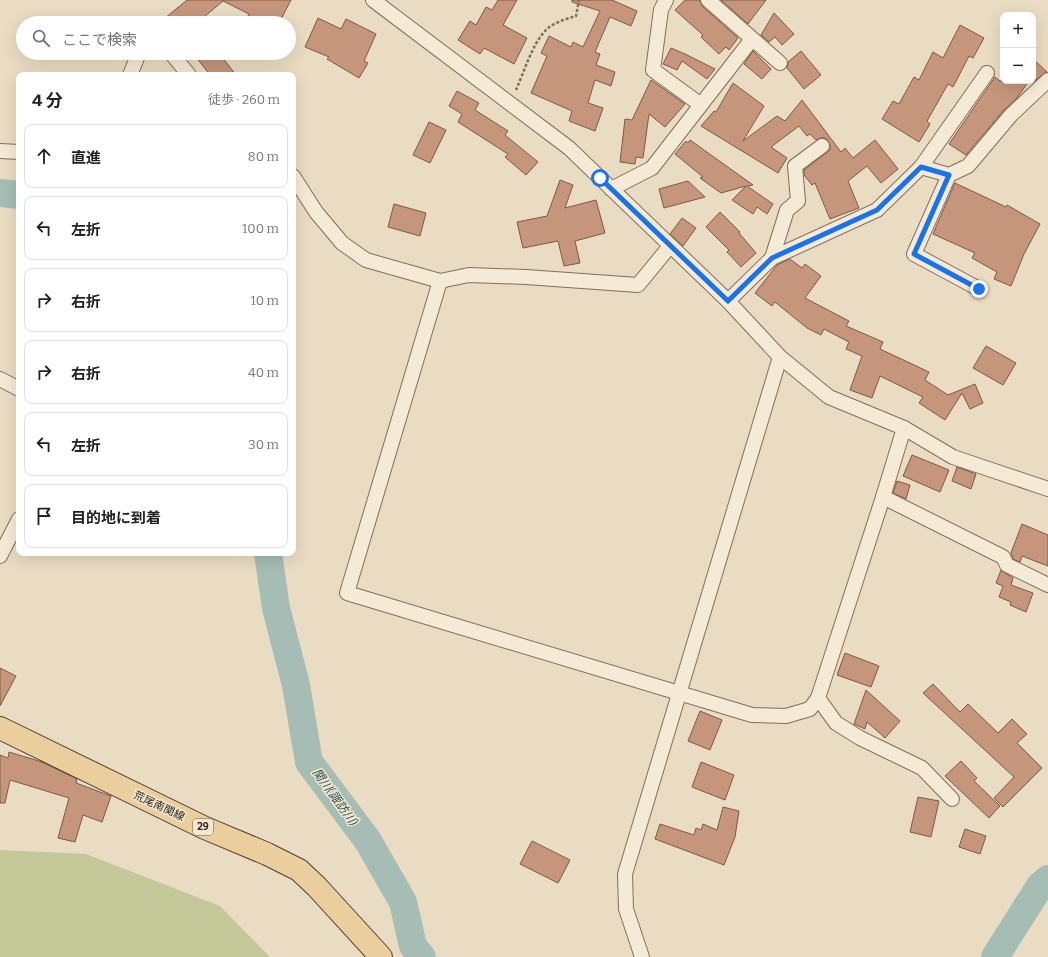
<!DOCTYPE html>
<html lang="ja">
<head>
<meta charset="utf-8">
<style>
	:root { --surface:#fff; --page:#f2f2f2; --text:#222; --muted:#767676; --line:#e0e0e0 }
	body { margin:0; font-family:Bitter,"Noto Sans JP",serif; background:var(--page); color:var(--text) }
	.controls { position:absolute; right:12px; top:12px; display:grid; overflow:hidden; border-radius:8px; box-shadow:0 4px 16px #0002 }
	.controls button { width:36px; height:36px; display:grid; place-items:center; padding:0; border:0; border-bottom:1px solid var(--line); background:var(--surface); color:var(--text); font:20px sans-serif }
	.stop { position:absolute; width:12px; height:12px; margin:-9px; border:3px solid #1a73e8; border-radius:50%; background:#fff }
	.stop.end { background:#1a73e8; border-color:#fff; box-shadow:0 1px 4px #0008 }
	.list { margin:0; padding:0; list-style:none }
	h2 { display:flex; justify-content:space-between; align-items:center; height:52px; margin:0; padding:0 16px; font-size:17px }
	h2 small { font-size:13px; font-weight:400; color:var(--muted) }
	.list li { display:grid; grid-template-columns:26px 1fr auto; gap:12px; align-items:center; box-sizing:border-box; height:64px; margin:0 8px 8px; padding:0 8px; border:1px solid var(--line); border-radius:8px }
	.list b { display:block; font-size:15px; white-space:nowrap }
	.list em { font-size:13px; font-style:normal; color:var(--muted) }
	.icon { flex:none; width:22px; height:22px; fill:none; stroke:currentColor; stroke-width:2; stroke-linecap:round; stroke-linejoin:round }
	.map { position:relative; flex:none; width:1048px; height:957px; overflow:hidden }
	.search { position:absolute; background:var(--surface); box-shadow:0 4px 16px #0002; left:16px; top:16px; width:280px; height:44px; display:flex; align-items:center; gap:10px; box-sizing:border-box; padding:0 14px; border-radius:22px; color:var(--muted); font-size:15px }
	.panel { position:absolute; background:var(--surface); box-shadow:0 4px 16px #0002; left:16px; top:72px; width:280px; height:484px; border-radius:8px }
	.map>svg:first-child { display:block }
	.green { fill:#c4c798 }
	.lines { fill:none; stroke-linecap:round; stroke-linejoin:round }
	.river { stroke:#a5bdb4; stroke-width:28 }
	.building { fill:#c5967c; stroke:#7f5843 }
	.minor-casing { stroke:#826e5b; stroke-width:16 }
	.primary-casing { stroke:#503d2f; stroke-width:24 }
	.path { stroke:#826e5b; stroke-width:2.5; stroke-dasharray:3 2; stroke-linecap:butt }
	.minor { stroke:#f5ead5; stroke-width:14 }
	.primary { stroke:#eace9e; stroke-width:22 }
	.route { stroke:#1a73e8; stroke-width:5 }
	.labels { text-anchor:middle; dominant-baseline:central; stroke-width:3; stroke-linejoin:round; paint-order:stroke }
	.shield { fill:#f2e7d2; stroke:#6d6154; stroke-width:1 }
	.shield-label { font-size:10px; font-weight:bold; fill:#34271e }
	.street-label { font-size:11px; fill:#34271e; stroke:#f2e7d2 }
	.water-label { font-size:12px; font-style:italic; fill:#2f524e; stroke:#f2e7d2 }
</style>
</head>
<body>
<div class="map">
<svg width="1048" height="957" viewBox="0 0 1048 957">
	<rect width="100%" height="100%" fill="#eadcc3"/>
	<!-- green -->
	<polygon class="green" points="0,850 86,854 220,906 270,957 0,957"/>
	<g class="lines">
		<!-- river -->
		<g class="river">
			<polyline points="0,193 19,195"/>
			<polyline points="268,553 276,608 296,685 309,762 368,841 403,902 413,946 422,957"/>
			<polyline points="995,957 1040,886 1048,879"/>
		</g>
	</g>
	<!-- building -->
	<g class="building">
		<polygon points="187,0 291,0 279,23 244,23 249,14 223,1 197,23 159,23"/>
		<polygon points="498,0 517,0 503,25 527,38 514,64 484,48 480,54 458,40 470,21 476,25 486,7 492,10"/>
		<polygon points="572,0 612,0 637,11 631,26 610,17 595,52 600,54 596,65 615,72 611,86 595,80 588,103 603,108 595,131 569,121 572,111 531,93 547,56 541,53 549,36 571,47 573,42 583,47 600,11 572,2"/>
		<polygon points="685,0 700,0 702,6 738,38 729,50 726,47 719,54 701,37 703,35 675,10"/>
		<polygon points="721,0 766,0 748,24"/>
		<polygon points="774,13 794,34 782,45 775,37 769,42 761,35"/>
		<polygon points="318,18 341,29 346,19 376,34 364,61 368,63 359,78 327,59 329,57 305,47"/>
		<polygon points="960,25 984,38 973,58 969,56 953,87 948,84 927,121 930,124 919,142 882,119 893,101 899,104 914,77 919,80 933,52 943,58"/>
		<polygon points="671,48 685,54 715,69 707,79 682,61 677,70 663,64"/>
		<polygon points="753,51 771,69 762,79 744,64"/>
		<polygon points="801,51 821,75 804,89 787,68 788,62"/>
		<polygon points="193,53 219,53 236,75 210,75"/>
		<polygon points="1033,59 1047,72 1033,82"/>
		<polygon points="995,77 1000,81 1029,81 1017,98 1004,110 966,155 949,144"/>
		<polygon points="651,80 685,104 665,127 649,114 643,158 636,157 635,164 620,162 625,119 632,120"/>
		<polygon points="733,83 764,106 743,141 777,116 785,121 802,100 841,152 845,148 853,158 875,140 898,169 881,183 867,166 848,181 859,208 830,219 815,183 812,185 804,175 804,170 830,150 830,145 826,138 821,138 816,140 810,134 807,136 799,126 771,147 787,158 778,173 701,126 714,111 716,112"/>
		<polygon points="457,91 479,103 475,110 508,131 505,135 538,162 526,175 505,157 508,154 458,122 462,114 449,106"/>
		<polygon points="429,122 446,130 430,163 413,155"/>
		<polygon points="690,140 753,185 747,186 773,204 767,214 757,207 753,214 732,200 746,186 721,193 700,178 703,177 675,154 686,141 688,143"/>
		<polygon points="560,180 573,185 565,208 596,200 605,233 575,241 580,263 564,266 558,241 523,248 517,222 547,216"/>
		<polygon points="688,181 705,197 664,208 659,189"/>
		<polygon points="955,183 1006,207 1007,205 1040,224 1024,254 1011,286 994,279 997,272 972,258 975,253 933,234"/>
		<polygon points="394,204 426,213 420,236 388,227"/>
		<polygon points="720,212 740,232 739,233 756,253 741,267 727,252 729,250 706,227"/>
		<polygon points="682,218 696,228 683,246 670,234"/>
		<polygon points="790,259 802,268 805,264 821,276 805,298 849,321 846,326 883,342 880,349 929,372 925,380 948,395 975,384 983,403 970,409 962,393 945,420 919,403 923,397 880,376 872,398 850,390 862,356 846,349 849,342 824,329 821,335 807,328 775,302 772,306 755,293 777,265"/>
		<polygon points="986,346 1016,363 1003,385 973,368"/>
		<polygon points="912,455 949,470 940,492 903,476"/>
		<polygon points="957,467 976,474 971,489 952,481"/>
		<polygon points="897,481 910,485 906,499 893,493"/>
		<polygon points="1022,524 1048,535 1048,566 1022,556 1020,562 1013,559 1011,553"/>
		<polygon points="1001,570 1013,578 1011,585 1033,593 1026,612 1010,605 1011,602 999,597 1003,586 996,583"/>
		<polygon points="845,653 879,666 871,687 837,675"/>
		<polygon points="0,668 16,676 0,706"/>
		<polygon points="933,684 960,712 968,704 998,733 1012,719 1027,734 1017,743 1042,768 1003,807 994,798 1014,777 923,693"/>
		<polygon points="866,690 900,721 885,738 867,722 865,729 854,724"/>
		<polygon points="700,711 722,720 710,750 688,741"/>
		<polygon points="9,752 42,762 77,779 76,783 111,796 102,822 83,815 75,842 58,838 69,798 10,780 5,803 0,803 0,755 8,758"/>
		<polygon points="961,761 977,778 974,781 1000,806 989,818 945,776"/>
		<polygon points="701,762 734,775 725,800 692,787"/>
		<polygon points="918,797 939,801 931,837 910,832"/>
		<polygon points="723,807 739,811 735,837 724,865 655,839 660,824 694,835 696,828 701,830 703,824 717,830"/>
		<polygon points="965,829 986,836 980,854 959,847"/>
		<polygon points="532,841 570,860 558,883 520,864"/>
	</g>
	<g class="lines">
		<defs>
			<g id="minor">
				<polyline points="373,0 569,148 728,301 780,357 829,397 904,428 953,457 1048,489"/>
				<polyline points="666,0 661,10 653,70 701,105"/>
				<polyline points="708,0 780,63"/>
				<polyline points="171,53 189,75"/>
				<polyline points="130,75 139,53"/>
				<polyline points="0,151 19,152"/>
				<polyline points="921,167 987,73"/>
				<polyline points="949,175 914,254 979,289"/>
				<polyline points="293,176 316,212 342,243 366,260 440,281 469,275 526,277 638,285 670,246"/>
				<polyline points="611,189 652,168 752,39"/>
				<polyline points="772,258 787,210 798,201 795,166 822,146"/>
				<polyline points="440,281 347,593 752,715 786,716 810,709 818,698 883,497 904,428"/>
				<polyline points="728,301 772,258 877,210 921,167 949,175 968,166 1011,115 1048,80"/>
				<polyline points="0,379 19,389"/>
				<polyline points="883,497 1003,557 1007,565 1048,585"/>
				<polyline points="0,556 19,519"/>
				<polyline points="818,698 836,723 860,738 922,768 952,799"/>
				<polyline points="642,957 626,909 625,874 780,357"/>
			</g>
			<polyline id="primary" points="0,728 205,828 267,854 299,870 317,887 381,957"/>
		</defs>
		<!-- minor casing -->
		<use href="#minor" class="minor-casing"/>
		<!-- primary casing -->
		<use href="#primary" class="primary-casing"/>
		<!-- path -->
		<path class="path" d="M516,90C524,72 532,45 545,31C552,23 566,19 576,16L579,0"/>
		<!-- minor -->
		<use href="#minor" class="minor"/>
		<!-- primary -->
		<use href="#primary" class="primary"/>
	</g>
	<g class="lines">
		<!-- route -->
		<polyline class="route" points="600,178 728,301 772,258 877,210 921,167 949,175 914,254 979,289"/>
	</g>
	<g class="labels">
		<!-- shield labels -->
		<rect class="shield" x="193" y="819" width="20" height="16" rx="3"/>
		<g class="shield-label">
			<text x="203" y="827">29</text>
		</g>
		<!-- street labels -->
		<g class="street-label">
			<text transform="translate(159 806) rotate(25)">荒尾南関線</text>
		</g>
		<!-- water labels -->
		<g class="water-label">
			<text transform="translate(335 797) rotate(54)">関川(諏訪川)</text>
		</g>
	</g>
</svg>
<div class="controls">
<button>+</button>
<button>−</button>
</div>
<div class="stop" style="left:600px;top:178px"></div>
<div class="stop end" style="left:979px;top:289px"></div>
<div class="search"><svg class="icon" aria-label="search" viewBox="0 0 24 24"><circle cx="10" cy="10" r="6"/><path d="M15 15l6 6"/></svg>ここで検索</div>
<section class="panel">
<h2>4 分<small>徒歩 · 260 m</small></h2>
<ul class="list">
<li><svg class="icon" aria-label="ahead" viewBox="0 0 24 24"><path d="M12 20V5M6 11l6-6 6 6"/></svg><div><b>直進</b></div><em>80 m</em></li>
<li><svg class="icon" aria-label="left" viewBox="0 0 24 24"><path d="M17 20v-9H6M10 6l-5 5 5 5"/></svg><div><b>左折</b></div><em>100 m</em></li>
<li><svg class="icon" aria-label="right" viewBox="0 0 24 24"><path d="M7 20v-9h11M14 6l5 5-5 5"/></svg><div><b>右折</b></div><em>10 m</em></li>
<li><svg class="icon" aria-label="right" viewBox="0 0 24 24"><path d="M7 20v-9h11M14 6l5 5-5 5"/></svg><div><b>右折</b></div><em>40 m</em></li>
<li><svg class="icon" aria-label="left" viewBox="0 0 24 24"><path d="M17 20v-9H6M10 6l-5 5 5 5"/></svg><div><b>左折</b></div><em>30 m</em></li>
<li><svg class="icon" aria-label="arrive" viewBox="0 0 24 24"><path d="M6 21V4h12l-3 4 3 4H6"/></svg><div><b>目的地に到着</b></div></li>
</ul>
</section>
</div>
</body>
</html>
